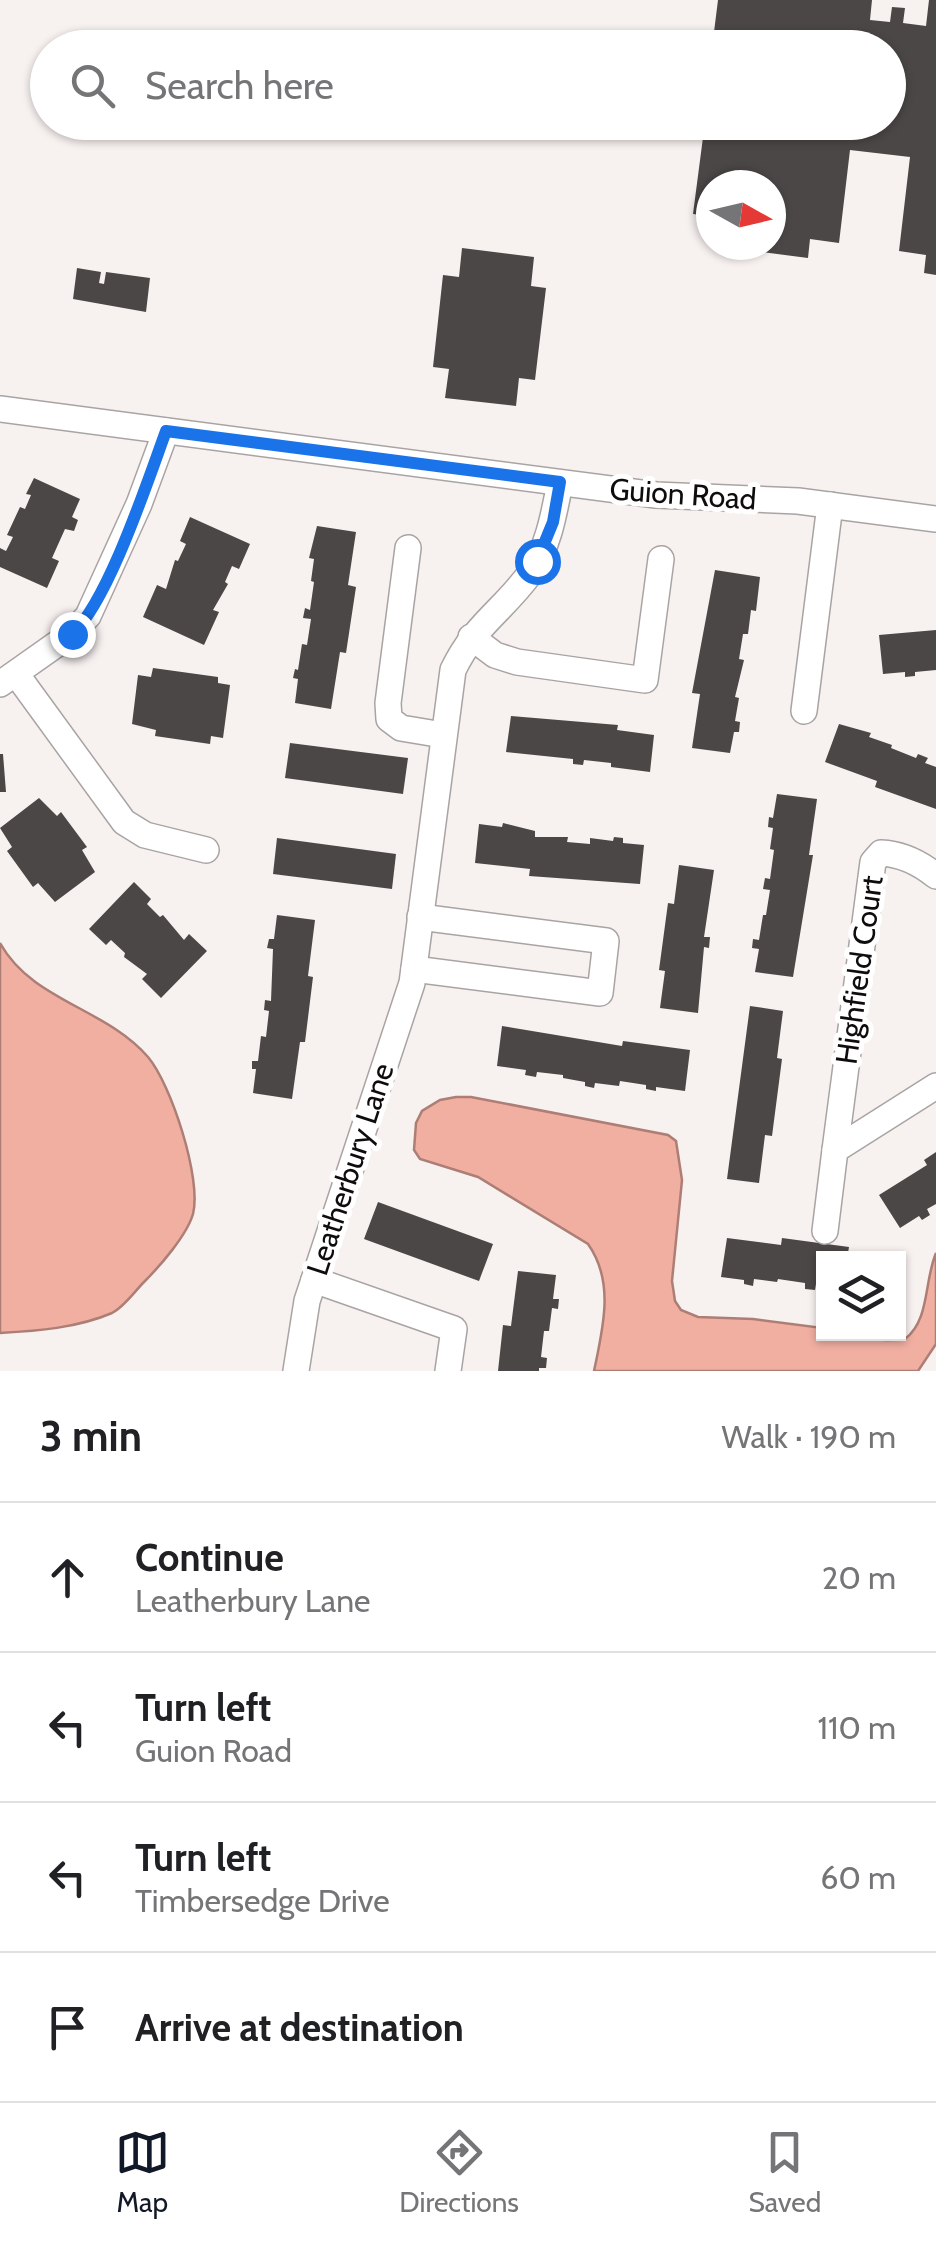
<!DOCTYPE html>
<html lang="en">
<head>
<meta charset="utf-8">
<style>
	:root { --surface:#fff; --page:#f2f2f2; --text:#202124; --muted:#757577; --line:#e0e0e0; --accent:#111827 }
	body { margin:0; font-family:Cabin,sans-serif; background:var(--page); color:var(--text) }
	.controls { position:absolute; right:30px; bottom:30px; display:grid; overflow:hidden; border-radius:0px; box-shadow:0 2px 8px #0004 }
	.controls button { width:90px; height:90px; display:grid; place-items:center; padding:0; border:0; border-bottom:2px solid var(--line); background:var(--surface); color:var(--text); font:50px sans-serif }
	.compass { position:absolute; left:696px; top:170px; width:90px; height:90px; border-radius:50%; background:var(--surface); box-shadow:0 2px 8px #0004; rotate:98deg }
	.stop { position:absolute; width:30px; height:30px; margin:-22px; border:8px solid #1a73e8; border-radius:50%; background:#fff }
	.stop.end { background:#1a73e8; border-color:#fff; box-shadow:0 2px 10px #0008 }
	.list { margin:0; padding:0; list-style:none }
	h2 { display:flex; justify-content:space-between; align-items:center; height:130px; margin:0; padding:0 40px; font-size:42px }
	h2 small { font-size:32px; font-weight:400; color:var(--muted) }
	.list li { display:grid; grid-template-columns:65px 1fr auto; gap:30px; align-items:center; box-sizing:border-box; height:150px; padding:0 40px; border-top:2px solid var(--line) }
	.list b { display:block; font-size:38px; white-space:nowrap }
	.list p { margin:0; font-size:32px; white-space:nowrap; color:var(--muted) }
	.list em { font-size:32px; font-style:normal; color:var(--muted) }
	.icon { flex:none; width:55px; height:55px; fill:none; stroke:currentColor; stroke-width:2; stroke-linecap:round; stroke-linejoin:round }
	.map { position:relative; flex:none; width:936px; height:1371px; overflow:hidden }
	.search { position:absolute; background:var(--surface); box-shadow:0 2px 8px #0004; left:30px; right:30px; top:30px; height:110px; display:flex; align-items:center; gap:25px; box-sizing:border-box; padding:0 35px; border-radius:55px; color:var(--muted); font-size:38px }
	.sheet { height:730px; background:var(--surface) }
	nav { display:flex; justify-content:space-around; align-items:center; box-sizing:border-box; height:140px; border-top:2px solid var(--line); background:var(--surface); font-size:28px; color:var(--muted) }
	nav a { display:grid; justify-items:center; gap:5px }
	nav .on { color:var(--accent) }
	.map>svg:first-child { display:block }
	.water { fill:#f1afa2; stroke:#ad7e75; stroke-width:2.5 }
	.building { fill:#4b4746 }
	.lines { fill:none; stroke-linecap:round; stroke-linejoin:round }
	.minor-casing { stroke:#a9a4a3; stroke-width:28 }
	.minor { stroke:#fff; stroke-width:25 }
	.route { stroke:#1a73e8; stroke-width:12 }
	.labels { text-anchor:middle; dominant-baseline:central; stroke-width:10; stroke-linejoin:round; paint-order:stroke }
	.street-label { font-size:30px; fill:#0e0c0c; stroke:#fff }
</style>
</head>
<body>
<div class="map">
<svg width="936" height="1371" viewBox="0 0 936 1371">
	<rect width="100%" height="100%" fill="#f7f1f0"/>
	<!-- water -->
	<g class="water">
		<path d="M0,943C32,1001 106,1008 148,1057C171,1084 202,1179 193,1214C187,1235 160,1266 144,1282C135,1291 124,1307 112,1313C77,1328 37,1331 0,1333Z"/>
		<path d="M456,1097H471L668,1135L676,1141L682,1180L672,1281L675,1301L681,1310L698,1317L753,1319L823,1328L824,1334C852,1334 878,1343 905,1339C930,1320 924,1281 936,1253V1344L918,1371H594C603,1328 615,1282 588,1244L478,1177L420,1159L414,1150L416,1123L422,1111L440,1100Z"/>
	</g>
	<!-- building -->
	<g class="building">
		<polygon points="718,0 872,0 870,20 890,22 892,7 905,8 903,23 926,26 929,0 936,0 936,275 924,273 926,255 899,251 910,157 850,150 839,243 810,239 808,258 723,247 771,245 771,185 711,185 711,216 693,214 705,122 888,122 888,48 712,48"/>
		<polygon points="462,248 534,257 531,286 546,288 535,380 519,378 516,406 445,398 449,369 433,367 443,275 459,277"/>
		<polygon points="77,268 101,272 99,283 104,284 106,272 150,278 146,312 73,299"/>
		<polygon points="34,478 80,499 72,517 78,520 74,531 65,529 52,558 59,561 47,588 0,567 0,548 6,551 13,537 7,535 20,507 25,509 31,495 26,494"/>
		<polygon points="190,517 250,544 239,569 232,566 225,582 228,584 213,610 219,612 204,645 143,617 157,585 166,589 175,560 178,561 186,544 180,541"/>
		<polygon points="317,526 356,532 348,585 356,587 346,653 340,652 331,709 295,703 298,679 293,678 295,669 298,670 302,644 307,645 311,619 303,618 305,608 310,610 314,582 311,581 314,559 309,558"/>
		<polygon points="715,570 760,577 756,611 751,610 748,634 743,634 739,659 744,660 735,697 739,698 735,721 740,722 739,732 734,732 730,753 692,748 700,694 692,693"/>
		<polygon points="936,630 936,670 915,672 915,676 905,677 905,672 883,674 879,635"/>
		<polygon points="153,668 218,677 218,683 230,685 223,738 211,736 210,744 155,736 156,730 132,724 138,675 151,677"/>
		<polygon points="511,716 618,725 617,730 654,735 650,772 611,767 611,763 584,760 583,765 573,764 573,759 506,752"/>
		<polygon points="839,724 871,733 869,737 892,745 891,748 916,758 918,754 928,758 925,763 936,767 936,809 875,787 877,781 825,762"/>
		<polygon points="290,743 408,758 403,794 285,778"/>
		<polygon points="0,754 3,754 6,792 0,792"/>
		<polygon points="777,794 817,799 809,855 813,855 793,977 755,972 759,949 752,948 753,939 759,940 763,915 766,915 770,890 763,889 765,878 770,879 774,850 770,849 773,828 768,827 769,817 773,818"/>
		<polygon points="39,798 57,816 61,812 87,847 82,850 95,872 55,902 38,883 33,887 7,851 12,847 0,828"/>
		<polygon points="503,823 535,831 535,837 568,837 567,842 590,844 590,838 613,841 614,837 623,838 623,843 644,845 640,884 529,876 530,869 475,863 479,824 502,827"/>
		<polygon points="277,838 396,854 392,889 273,874"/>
		<polygon points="679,865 714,870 704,937 710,937 709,948 704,947 698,1013 660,1008 665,971 659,970 668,903 674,904"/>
		<polygon points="134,882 151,899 147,904 160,917 163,915 184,940 189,934 207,951 161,998 142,979 147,974 124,957 125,953 111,940 106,945 89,929"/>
		<polygon points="277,915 315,920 308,976 313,977 305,1042 300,1042 292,1099 253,1093 256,1069 252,1069 252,1061 258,1061 261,1036 266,1037 269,1011 264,1010 265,1000 271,1001 273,949 267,948 269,939 274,939"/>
		<polygon points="750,1006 783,1011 777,1058 782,1059 772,1136 765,1135 759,1183 727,1179"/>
		<polygon points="502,1026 622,1046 623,1041 690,1050 685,1091 656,1087 656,1091 646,1089 646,1085 620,1081 619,1086 595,1083 594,1088 585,1086 585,1082 563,1078 563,1075 537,1072 536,1077 525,1075 526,1070 497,1066"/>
		<polygon points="936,1152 936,1204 927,1209 930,1215 922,1220 919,1216 900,1228 879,1195 927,1165 924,1160"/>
		<polygon points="378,1202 493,1244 479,1281 364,1239"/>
		<polygon points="727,1238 781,1245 782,1238 849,1247 848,1253 873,1258 824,1258 824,1285 816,1284 815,1290 805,1289 805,1283 778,1279 777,1282 754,1279 753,1286 744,1284 744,1280 721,1277"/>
		<polygon points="518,1271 556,1275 553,1299 559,1299 558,1309 552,1308 549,1331 544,1331 541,1357 547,1358 546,1368 539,1368 539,1371 498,1371 503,1325 511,1326"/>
	</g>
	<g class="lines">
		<defs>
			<g id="minor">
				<polyline points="0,409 656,495 798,501 936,519"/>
				<polyline points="408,548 388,703 389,719 401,728 443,735"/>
				<polyline points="471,637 495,655 517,662 645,680 661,559"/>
				<polyline points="17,675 124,822 145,835 206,850"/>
				<polyline points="0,684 71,634 88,616 139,504 166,431"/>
				<polyline points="804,711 830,505"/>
				<polyline points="414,969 600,993 606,941 420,917"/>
				<path d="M835,1150L873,862L881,853C902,854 920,863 936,876"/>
				<polyline points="825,1231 835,1150 936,1086"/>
				<polyline points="314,1280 454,1329 448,1371"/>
				<path d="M296,1371L307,1301L412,983L453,670C475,624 504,610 531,572C549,545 554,513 560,483"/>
			</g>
		</defs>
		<!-- minor casing -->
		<use href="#minor" class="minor-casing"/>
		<!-- minor -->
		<use href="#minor" class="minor"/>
	</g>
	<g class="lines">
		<!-- route -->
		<path class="route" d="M72,634C108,602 148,480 166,431L560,482L553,522L537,561"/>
	</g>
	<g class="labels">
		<!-- street labels -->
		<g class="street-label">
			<text transform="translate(683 494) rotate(4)">Guion Road</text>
			<text transform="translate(859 970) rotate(-82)">Highfield Court</text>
			<text transform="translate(350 1169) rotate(-72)">Leatherbury Lane</text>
		</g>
	</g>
</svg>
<div class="controls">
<button><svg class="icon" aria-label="layers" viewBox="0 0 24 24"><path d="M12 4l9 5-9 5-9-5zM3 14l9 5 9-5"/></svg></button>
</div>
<svg class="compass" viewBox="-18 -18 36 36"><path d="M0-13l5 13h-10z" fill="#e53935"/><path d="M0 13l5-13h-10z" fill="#757577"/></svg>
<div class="stop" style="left:537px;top:561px"></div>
<div class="stop end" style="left:72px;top:634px"></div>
<div class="search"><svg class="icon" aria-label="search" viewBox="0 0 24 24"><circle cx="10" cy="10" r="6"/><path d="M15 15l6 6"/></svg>Search here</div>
</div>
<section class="sheet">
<h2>3 min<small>Walk · 190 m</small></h2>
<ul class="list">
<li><svg class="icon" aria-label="ahead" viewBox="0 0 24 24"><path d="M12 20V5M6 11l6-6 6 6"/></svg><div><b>Continue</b><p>Leatherbury Lane</p></div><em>20 m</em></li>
<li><svg class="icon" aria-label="left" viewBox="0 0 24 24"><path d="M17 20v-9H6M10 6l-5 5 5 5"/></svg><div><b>Turn left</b><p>Guion Road</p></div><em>110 m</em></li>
<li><svg class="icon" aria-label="left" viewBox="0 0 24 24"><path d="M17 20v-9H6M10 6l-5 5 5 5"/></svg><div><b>Turn left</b><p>Timbersedge Drive</p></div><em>60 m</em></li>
<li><svg class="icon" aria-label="arrive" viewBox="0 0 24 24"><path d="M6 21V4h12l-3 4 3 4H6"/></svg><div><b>Arrive at destination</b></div></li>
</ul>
</section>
<nav>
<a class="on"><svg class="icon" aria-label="map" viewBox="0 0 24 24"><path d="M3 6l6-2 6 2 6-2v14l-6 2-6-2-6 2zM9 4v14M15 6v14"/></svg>Map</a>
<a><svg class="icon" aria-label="directions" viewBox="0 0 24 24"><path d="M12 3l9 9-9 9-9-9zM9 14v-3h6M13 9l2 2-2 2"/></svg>Directions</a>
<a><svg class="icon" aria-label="saved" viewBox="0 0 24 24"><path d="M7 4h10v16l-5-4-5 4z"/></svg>Saved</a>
</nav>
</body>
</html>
